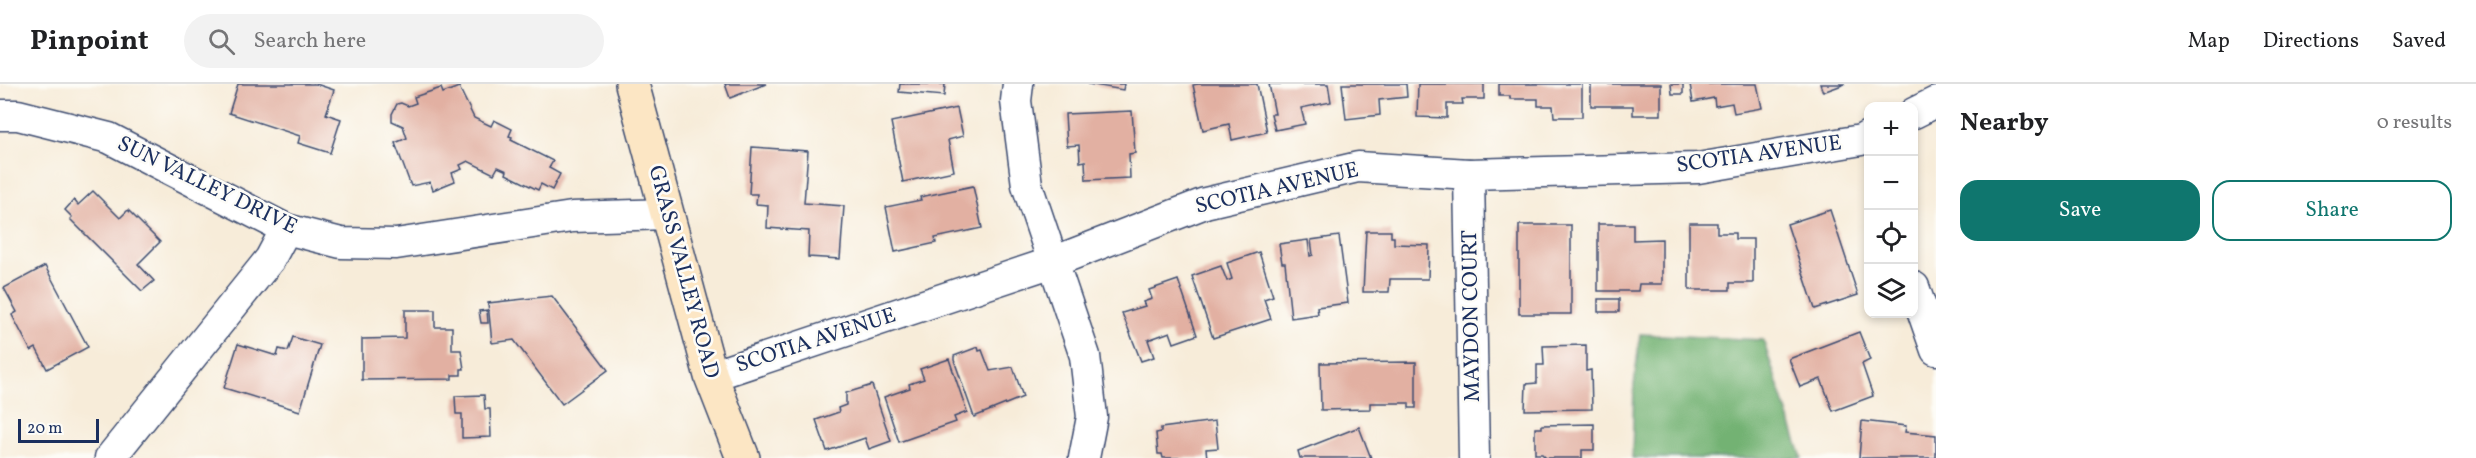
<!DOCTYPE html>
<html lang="en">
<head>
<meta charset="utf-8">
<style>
	:root { --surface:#fff; --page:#f2f2f2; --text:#202124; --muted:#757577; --line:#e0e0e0; --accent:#0f766e }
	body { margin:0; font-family:Vollkorn,serif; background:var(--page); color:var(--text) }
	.controls { position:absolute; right:18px; top:18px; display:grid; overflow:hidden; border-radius:12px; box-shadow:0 3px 9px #0003 }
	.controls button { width:54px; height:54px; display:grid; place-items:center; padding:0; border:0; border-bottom:2px solid var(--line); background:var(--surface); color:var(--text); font:30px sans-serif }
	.scale { position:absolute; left:18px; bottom:15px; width:81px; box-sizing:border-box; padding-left:6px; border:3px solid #1b2f5e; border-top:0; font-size:16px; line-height:21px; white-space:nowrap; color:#1b2f5e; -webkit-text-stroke:4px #fdfcf7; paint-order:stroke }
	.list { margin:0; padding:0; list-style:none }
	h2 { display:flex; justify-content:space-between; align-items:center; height:78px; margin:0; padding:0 24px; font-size:26px }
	h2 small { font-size:20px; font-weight:400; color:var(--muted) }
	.actions { display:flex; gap:12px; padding:18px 24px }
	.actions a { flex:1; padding:14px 0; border:2px solid var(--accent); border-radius:18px; text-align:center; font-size:21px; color:var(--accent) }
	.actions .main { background:var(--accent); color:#fff }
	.icon { flex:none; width:33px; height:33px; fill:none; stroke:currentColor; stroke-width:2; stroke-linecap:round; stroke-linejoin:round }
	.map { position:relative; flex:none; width:1936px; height:374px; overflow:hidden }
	header { display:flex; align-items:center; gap:36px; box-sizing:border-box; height:84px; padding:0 30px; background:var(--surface); border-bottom:2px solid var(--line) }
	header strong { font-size:28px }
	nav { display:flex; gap:33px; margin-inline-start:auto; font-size:21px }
	.search { width:420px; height:54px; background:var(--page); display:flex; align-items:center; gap:15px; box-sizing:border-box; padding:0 21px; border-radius:33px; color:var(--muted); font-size:22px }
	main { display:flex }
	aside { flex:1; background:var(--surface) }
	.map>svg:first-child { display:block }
	.forest { fill:#73b273; stroke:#477068; stroke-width:1.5 }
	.building { fill:#e2b0a2 }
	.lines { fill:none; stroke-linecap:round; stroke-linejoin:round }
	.minor-casing { stroke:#3c4b70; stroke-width:33 }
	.secondary-casing { stroke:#3c4b70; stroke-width:36 }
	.minor { stroke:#fff; stroke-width:30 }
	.secondary { stroke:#fce6c4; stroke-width:33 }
	.labels { text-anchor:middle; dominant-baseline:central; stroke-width:5; stroke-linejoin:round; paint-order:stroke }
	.street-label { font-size:22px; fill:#1b2f5e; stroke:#fdfcf7 }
</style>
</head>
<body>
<header>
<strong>Pinpoint</strong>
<div class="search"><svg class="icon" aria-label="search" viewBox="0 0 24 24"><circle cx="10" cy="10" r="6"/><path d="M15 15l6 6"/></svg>Search here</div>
<nav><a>Map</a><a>Directions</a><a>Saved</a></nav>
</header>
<main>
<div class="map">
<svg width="1936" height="374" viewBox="0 0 1936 374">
	<rect width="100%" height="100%" fill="#fdfcf7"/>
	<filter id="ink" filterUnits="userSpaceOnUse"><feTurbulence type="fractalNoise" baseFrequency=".0167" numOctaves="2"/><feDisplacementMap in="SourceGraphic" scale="12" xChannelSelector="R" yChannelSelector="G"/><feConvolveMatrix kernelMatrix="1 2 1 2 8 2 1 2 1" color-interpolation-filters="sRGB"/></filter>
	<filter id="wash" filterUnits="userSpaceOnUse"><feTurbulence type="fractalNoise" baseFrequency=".008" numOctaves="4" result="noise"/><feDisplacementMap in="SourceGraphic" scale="24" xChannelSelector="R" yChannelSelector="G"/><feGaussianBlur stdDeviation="1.35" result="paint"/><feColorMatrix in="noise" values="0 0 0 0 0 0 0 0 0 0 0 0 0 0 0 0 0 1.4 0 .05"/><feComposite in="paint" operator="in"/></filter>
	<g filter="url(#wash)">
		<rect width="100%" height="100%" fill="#f7ecd9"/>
		<!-- forest -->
		<polygon class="forest" points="1640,250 1763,256 1802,374 1632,374 1634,302"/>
		<g id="blocks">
			<!-- building -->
			<g class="building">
				<polygon points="238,0 316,0 334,6 326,30 341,35 330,69 298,59 300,52 229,29"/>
				<polygon points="725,0 766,0 730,14"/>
				<polygon points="900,0 945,0 944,12 899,8"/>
				<polygon points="1088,0 1124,0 1123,6"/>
				<polygon points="1198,0 1257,0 1267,48 1232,56 1229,40 1203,46 1193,1"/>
				<polygon points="1269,0 1328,0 1331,18 1301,24 1305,40 1275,46 1271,30 1275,30"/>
				<polygon points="1342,0 1406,0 1407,13 1379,16 1380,31 1346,35"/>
				<polygon points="1418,0 1484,0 1484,15 1462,15 1463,20 1447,20 1447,34 1417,33"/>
				<polygon points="1499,0 1582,0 1582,33 1554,33 1553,22 1538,22 1538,15 1510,15 1510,12 1499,12"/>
				<polygon points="1591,0 1661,0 1661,31 1633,31 1633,22 1591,22"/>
				<polygon points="1671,0 1683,0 1683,10 1672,10"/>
				<polygon points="1690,0 1757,0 1762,24 1734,29 1732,19 1715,22 1714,14 1693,18"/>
				<polygon points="1820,0 1845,0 1823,8"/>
				<polygon points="459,3 474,34 491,42 494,36 512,45 509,52 512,53 511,56 553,77 549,84 560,90 552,106 541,100 538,106 506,90 507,87 498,83 494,90 468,77 460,81 462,85 452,89 455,97 433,106 430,98 411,102 395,59 407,54 403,42 392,37 392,30 397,20 401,19 408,22 416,19 414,13 441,4 443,9"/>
				<polygon points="957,24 963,52 948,56 954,87 903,98 891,38"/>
				<polygon points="1132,27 1135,69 1129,70 1130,94 1086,96 1085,77 1080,78 1079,61 1067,62 1065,30"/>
				<polygon points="752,63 808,67 804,119 844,122 840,175 808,173 809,147 767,144 768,121 756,120 757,110 749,110"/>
				<polygon points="973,102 982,144 935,154 936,159 895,168 886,123 921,116 920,113"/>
				<polygon points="93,107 120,134 128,126 160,158 138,180 154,197 142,207 70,135 72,133 65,126 74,116 78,121"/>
				<polygon points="1830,126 1858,211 1815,225 1787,140"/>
				<polygon points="1689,139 1717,139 1717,149 1735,149 1735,155 1753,155 1753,199 1730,199 1730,206 1689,206"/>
				<polygon points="1598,140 1633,140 1633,156 1662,155 1662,200 1639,200 1638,207 1598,207"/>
				<rect x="1519" y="141" width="52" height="89"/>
				<polygon points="1366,147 1391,147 1391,153 1394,153 1394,160 1429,161 1428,195 1390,195 1389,208 1363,208"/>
				<polygon points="1339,152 1348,219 1317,223 1318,230 1291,234 1285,179 1282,179 1279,160 1308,156 1310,172 1313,171 1311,156"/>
				<polygon points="1259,168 1273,212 1264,215 1271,235 1213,254 1192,192 1221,182 1227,197 1232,195 1227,179"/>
				<polygon points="45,182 88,263 47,285 36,264 31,267 12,231 17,228 4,204"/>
				<polygon points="1178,196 1197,251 1174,259 1170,248 1148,256 1154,273 1141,277 1122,229 1145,222 1143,218 1152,215 1149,206"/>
				<polygon points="552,212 608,286 562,320 514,256 492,259 488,219"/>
				<rect x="1598" y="215" width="21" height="13"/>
				<polygon points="405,226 435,226 435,243 452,243 452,266 461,266 464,285 461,285 461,291 452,291 452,295 362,296 362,255 405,254"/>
				<polygon points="487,226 488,239 481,239 479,227"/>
				<polygon points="1859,248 1870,276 1862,280 1873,312 1833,327 1821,295 1800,303 1789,275"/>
				<polygon points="293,253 320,261 300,327 224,304 238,260 277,272 279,265 288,267"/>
				<polygon points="1586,261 1586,287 1591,286 1592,325 1525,326 1526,300 1537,299 1537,281 1544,281 1543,262"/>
				<polygon points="978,263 979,267 982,266 990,287 1013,283 1023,313 974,333 954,276 954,272"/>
				<polygon points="949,275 967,328 954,333 956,338 899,358 884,313 910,304 909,300 924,295 920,285"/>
				<polygon points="1416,278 1416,324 1409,324 1409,319 1370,319 1370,325 1321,326 1320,279"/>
				<polygon points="872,301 891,357 869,365 865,354 827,367 816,336 839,328 838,324 846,321 846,309"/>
				<polygon points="484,311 485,325 490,325 491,353 462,354 462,330 456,330 455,312"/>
				<polygon points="1215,337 1218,364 1206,365 1207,374 1163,374 1162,370 1158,370 1156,349 1161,348 1161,344"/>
				<polygon points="1862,337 1906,342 1905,348 1936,351 1936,374 1859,374"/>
				<polygon points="1594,340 1594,366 1582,366 1582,374 1546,374 1542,370 1535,370 1535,344 1542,344 1542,341"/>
				<polygon points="1359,343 1371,374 1300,374 1298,367"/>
			</g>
		</g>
	</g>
	<g filter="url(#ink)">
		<use href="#blocks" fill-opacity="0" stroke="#3c4b70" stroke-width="1.5"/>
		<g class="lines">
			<defs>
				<g id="minor">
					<polyline points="1018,0 1016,17 1027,101 1085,272 1092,333 1084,374"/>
					<polyline points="1914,29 1936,18"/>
					<polyline points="0,31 18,31 109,54 286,145 341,159 396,160 572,133 667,130"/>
					<polyline points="1469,90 1474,374"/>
					<polyline points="1914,203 1936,266"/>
					<polyline points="711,292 1053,178 1205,119 1358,83 1469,90 1698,84 1861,56 1868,52"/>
					<polyline points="110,374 270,175 286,145"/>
				</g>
				<polyline id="secondary" points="632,0 711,292 743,374"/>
			</defs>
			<!-- minor casing -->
			<use href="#minor" class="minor-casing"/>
			<!-- secondary casing -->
			<use href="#secondary" class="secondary-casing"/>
			<!-- minor -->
			<use href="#minor" class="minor"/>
			<!-- secondary -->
			<use href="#secondary" class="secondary"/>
		</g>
	</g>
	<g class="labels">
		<!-- street labels -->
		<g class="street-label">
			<text transform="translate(1759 71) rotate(-8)">SCOTIA AVENUE</text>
			<text transform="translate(207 102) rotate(26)">SUN VALLEY DRIVE</text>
			<text transform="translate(1277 105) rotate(-13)">SCOTIA AVENUE</text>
			<text transform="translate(683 188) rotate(75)">GRASS VALLEY ROAD</text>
			<text transform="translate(1472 232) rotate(-91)">MAYDON COURT</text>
			<text transform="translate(816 257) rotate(-18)">SCOTIA AVENUE</text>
		</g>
	</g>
</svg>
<div class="controls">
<button>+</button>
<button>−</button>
<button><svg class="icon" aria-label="locate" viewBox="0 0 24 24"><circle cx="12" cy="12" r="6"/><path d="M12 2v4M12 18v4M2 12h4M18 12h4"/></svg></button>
<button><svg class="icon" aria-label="layers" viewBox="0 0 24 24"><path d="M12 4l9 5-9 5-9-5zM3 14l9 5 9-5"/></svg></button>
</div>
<div class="scale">20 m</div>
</div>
<aside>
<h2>Nearby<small>0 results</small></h2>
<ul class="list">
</ul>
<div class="actions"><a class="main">Save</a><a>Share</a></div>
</aside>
</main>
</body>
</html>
